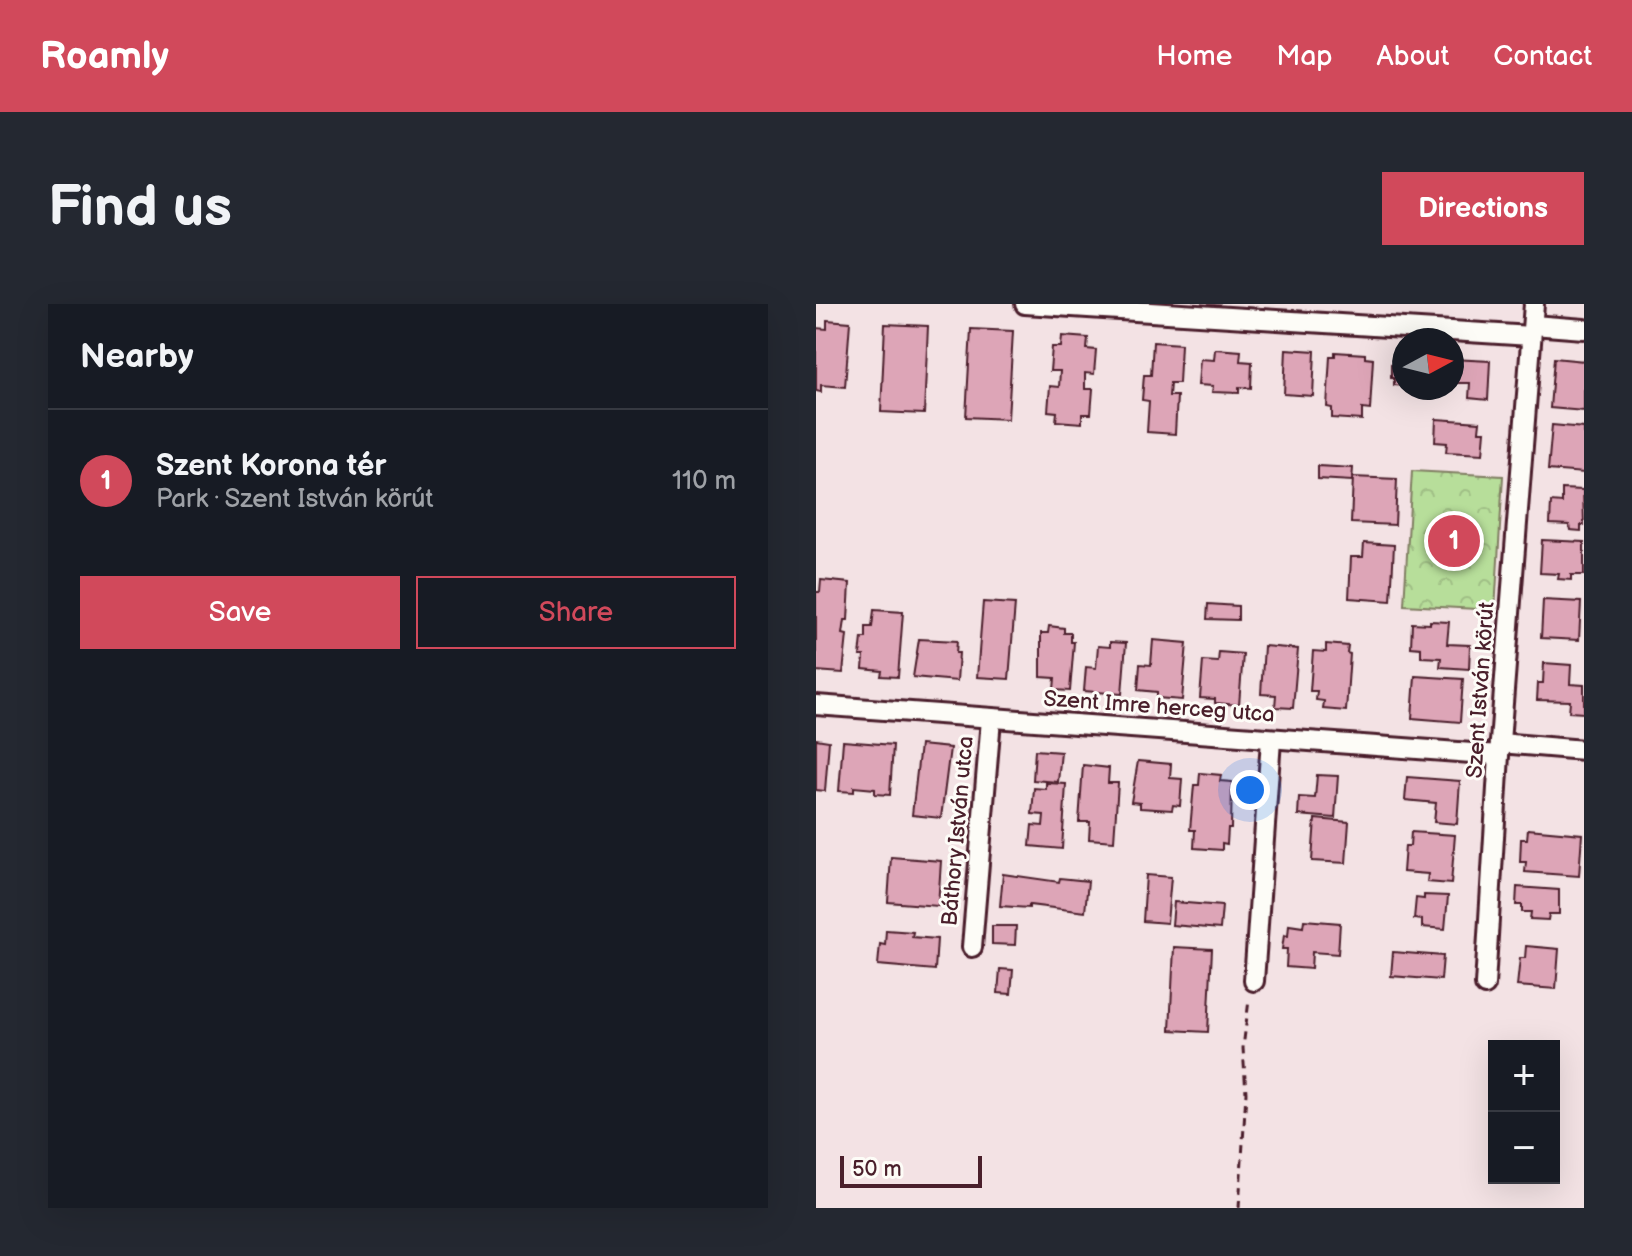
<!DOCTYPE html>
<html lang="en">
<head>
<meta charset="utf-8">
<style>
	:root { --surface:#171b24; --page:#242831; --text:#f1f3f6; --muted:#9ea1a6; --line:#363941; --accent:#d1495b }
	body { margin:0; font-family:"Balsamiq Sans",sans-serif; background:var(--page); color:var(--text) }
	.controls { position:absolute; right:24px; bottom:24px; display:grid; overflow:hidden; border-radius:0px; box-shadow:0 8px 32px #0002 }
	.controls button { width:72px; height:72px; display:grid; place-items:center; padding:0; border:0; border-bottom:2px solid var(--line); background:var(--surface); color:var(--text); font:40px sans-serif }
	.compass { position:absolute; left:576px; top:24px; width:72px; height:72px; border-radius:50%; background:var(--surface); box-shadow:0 8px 32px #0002; rotate:83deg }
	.scale { position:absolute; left:24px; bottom:20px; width:142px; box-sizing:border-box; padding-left:8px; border:4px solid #4a1f2b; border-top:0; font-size:22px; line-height:28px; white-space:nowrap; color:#4a1f2b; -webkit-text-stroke:6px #fdfcf7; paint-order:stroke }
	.you { position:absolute; left:434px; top:486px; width:28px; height:28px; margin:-20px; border:6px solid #fff; border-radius:50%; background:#1a73e8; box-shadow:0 0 0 12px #1a73e833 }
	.badge { display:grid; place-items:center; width:52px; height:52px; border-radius:50%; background:var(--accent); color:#fff; font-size:26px; font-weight:700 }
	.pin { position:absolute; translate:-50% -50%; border:4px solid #fff; box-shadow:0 2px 8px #0006 }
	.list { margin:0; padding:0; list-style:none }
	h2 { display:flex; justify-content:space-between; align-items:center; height:104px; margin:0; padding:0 32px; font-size:34px }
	h2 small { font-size:26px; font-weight:400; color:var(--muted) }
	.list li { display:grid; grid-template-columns:52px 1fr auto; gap:24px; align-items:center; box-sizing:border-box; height:144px; padding:0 32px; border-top:2px solid var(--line) }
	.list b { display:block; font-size:30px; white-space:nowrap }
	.list p { margin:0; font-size:26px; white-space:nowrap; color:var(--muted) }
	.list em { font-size:26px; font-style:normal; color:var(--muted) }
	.actions { display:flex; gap:16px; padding:24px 32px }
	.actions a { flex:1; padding:18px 0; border:2px solid var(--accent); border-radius:0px; text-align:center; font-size:28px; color:var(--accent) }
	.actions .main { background:var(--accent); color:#fff }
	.map { position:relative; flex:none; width:768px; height:904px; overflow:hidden; border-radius:0px }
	header { display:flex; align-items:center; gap:48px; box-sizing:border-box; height:112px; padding:0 40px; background:var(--accent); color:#fff }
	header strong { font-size:38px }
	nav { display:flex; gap:44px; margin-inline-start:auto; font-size:28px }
	.intro { display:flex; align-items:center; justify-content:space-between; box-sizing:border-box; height:192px; padding:0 48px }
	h1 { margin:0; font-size:56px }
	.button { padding:20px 36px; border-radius:0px; background:var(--accent); color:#fff; font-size:28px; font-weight:700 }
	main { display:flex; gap:48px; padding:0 48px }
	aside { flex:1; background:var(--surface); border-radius:0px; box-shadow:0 8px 32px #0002 }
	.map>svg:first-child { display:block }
	.park { fill:url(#park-crowns); stroke:#807e62; stroke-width:2 }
	.building { fill:#dda5b7; stroke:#4a1f2b; stroke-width:2 }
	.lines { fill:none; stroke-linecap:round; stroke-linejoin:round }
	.minor-casing { stroke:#4a1f2b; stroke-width:24 }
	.path { stroke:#4a1f2b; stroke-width:3; stroke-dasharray:8 6; stroke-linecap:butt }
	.minor { stroke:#fdfcf7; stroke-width:18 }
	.labels { text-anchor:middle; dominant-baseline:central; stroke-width:6; stroke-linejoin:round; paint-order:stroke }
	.street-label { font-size:22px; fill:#4a1f2b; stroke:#fdfcf7 }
</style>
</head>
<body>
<header>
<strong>Roamly</strong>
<nav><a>Home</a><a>Map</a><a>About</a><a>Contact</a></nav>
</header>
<div class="intro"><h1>Find us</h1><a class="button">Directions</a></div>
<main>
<aside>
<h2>Nearby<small></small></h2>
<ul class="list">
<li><span class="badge">1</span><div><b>Szent Korona tér</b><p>Park · Szent István körút</p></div><em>110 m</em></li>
</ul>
<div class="actions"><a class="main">Save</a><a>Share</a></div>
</aside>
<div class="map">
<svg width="768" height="904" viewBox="0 0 768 904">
	<defs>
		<pattern id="park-crowns" width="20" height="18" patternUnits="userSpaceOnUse" patternTransform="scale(2)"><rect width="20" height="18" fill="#b7de9a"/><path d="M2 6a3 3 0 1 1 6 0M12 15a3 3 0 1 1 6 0" fill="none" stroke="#9fbe85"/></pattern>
	</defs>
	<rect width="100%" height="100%" fill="#f3e2e4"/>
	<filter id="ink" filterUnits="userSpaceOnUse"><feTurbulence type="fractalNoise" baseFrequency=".0125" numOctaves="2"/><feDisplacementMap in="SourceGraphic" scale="16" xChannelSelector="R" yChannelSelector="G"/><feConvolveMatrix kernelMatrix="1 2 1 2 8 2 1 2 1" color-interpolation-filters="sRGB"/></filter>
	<g filter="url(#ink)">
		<!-- park -->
		<polygon class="park" points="596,167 687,172 679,306 588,301"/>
		<!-- building -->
		<g class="building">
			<polygon points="11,16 34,18 29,83 5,81 5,88 0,87 0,24 11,25"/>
			<polygon points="69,20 112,22 108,110 65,108"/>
			<polygon points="155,25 197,27 192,115 150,113"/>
			<polygon points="246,32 272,34 271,45 280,46 278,70 269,69 269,85 277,85 275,110 266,110 266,119 240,117 241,108 232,107 234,82 243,83 244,67 234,67 236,43 245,43"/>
			<polygon points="337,38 365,40 363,79 354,79 353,92 361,92 359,130 331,128 333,97 326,96 328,71 335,71"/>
			<polygon points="399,45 425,47 424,57 436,58 435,84 423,83 423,89 396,88 397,82 382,81 384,55 398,56"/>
			<polygon points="470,45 499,47 497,92 468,90"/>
			<polygon points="519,48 549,50 549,54 557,55 554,106 546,105 546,116 516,114 516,104 511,103 514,52 519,52"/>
			<polygon points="579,54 588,55 588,82 578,81 578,74 575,74 575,60 579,61"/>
			<polygon points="738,54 768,57 768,107 734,104"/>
			<polygon points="636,55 674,57 672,96 653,94 654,79 636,79"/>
			<polygon points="620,115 664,118 663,127 669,127 667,150 630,148 631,139 619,138"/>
			<polygon points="736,121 768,124 768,169 732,166"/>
			<polygon points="502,162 537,164 536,177 502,175"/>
			<polygon points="537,173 581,175 579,221 535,219"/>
			<polygon points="746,185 767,186 768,221 765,221 765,227 754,226 753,221 734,220 735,198 746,199"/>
			<polygon points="726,236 768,238 768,271 755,271 755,276 742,275 743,270 724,269"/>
			<polygon points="548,239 578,241 575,297 533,294 535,253 547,253"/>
			<polygon points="5,276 34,279 32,316 29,316 27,330 31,331 27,369 0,367 0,288 4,288"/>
			<polygon points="727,296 765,298 763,336 725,334"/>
			<polygon points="167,298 199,300 193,375 161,373"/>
			<polygon points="392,300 422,302 422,316 391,315"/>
			<polygon points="58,306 87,308 82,373 65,372 66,367 47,365 48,352 44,352 46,334 50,334 50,323 56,323"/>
			<polygon points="614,317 633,318 631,340 654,341 653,365 624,363 625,354 605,353 605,344 595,343 596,319 614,320"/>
			<polygon points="233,322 248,324 248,329 255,329 255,338 258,338 254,387 238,386 239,374 225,373 225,329 232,329"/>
			<polygon points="103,335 141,337 140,349 143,349 141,377 97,373"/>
			<polygon points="337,336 371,339 366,396 341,394 341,388 322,386 324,360 335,361"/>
			<polygon points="294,338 310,339 306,390 268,387 270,363 280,364 282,342 294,343"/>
			<polygon points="510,340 532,342 531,349 534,350 530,407 507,405 508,397 500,396 501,387 494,387 497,347 510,348"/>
			<polygon points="448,342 482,345 477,404 459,403 460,391 445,390"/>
			<polygon points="403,348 427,350 423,401 399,399 399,395 384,394 387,357 402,358"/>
			<polygon points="728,359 755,361 754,380 768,381 768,409 753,408 754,397 721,396 722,379 727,379"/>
			<polygon points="599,372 647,375 644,418 596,414"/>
			<polygon points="0,435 13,437 9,487 0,486"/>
			<polygon points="27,437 77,441 74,491 59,490 59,485 38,483 38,488 23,487"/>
			<polygon points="104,441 134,444 125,514 96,511"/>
			<polygon points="219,446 245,448 242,478 217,476"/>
			<polygon points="322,457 355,460 354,474 366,475 364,502 357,501 356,506 324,504 324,499 315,498"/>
			<polygon points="267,461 293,464 292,479 302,479 298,537 273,535 274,518 263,518"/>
			<polygon points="384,469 405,471 404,477 416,478 415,524 412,524 411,540 406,539 406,546 378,544 379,526 374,526 378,481 383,481"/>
			<polygon points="501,471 522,472 519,514 482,511 483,493 499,494"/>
			<polygon points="591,473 644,477 641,520 618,518 620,499 589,496"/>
			<polygon points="230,479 250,480 246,545 214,542 216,521 227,522 228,511 216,510 218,484 230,485"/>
			<polygon points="499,515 533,518 530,559 496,557"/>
			<polygon points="712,525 766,530 763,572 709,568 710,558 704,558 705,535 711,535"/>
			<polygon points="595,528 639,531 635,580 611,578 612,570 587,568 589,542 594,542"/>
			<polygon points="75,553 125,557 122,602 72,598"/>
			<polygon points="187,570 243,578 244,574 272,577 269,608 213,601 213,604 184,602"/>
			<polygon points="330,571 355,573 351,619 327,617"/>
			<polygon points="701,583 743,586 743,610 733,610 732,616 714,615 715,608 706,608 706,601 700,601"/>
			<polygon points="608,591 632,592 629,625 606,623 606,616 598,615 600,594 608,595"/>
			<polygon points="358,598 406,602 404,625 356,621"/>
			<polygon points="488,616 524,619 522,650 496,648 495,665 470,663 471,645 466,645 468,631 472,632 473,621 487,623"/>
			<polygon points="176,622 200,622 199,641 176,640"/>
			<polygon points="70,626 97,628 96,633 121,635 119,666 62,661 64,640 69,641"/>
			<polygon points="710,642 743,645 740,685 701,682 704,654 709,654"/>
			<polygon points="358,643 396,645 392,728 354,726"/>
			<polygon points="577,648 627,652 625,676 575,672"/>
			<polygon points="184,665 197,666 195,690 182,689"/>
		</g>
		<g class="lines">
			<defs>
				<g id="minor">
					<polyline points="209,0 715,32"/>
					<polyline points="717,21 768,25"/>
					<polyline points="0,401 683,451"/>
					<polyline points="684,439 768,446"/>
					<polyline points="156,643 175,415"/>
					<polyline points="438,677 455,436"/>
					<polyline points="669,681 683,451 718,0"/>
				</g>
			</defs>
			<!-- minor casing -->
			<use href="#minor" class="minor-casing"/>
			<!-- path -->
			<polyline class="path" points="423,904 430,789 427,744 433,696"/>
			<!-- minor -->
			<use href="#minor" class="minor"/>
		</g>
	</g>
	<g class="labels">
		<!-- street labels -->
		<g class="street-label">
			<text transform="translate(665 386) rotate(-86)">Szent István körút</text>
			<text transform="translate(343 403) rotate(4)">Szent Imre herceg utca</text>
			<text transform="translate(142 527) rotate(-85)">Báthory István utca</text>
		</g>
	</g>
</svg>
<div class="controls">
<button>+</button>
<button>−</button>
</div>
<svg class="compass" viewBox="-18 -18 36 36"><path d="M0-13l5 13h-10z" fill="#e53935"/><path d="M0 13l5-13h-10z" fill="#9ea1a6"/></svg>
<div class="scale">50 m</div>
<div class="you"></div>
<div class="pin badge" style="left:638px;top:237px">1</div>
</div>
</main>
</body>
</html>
